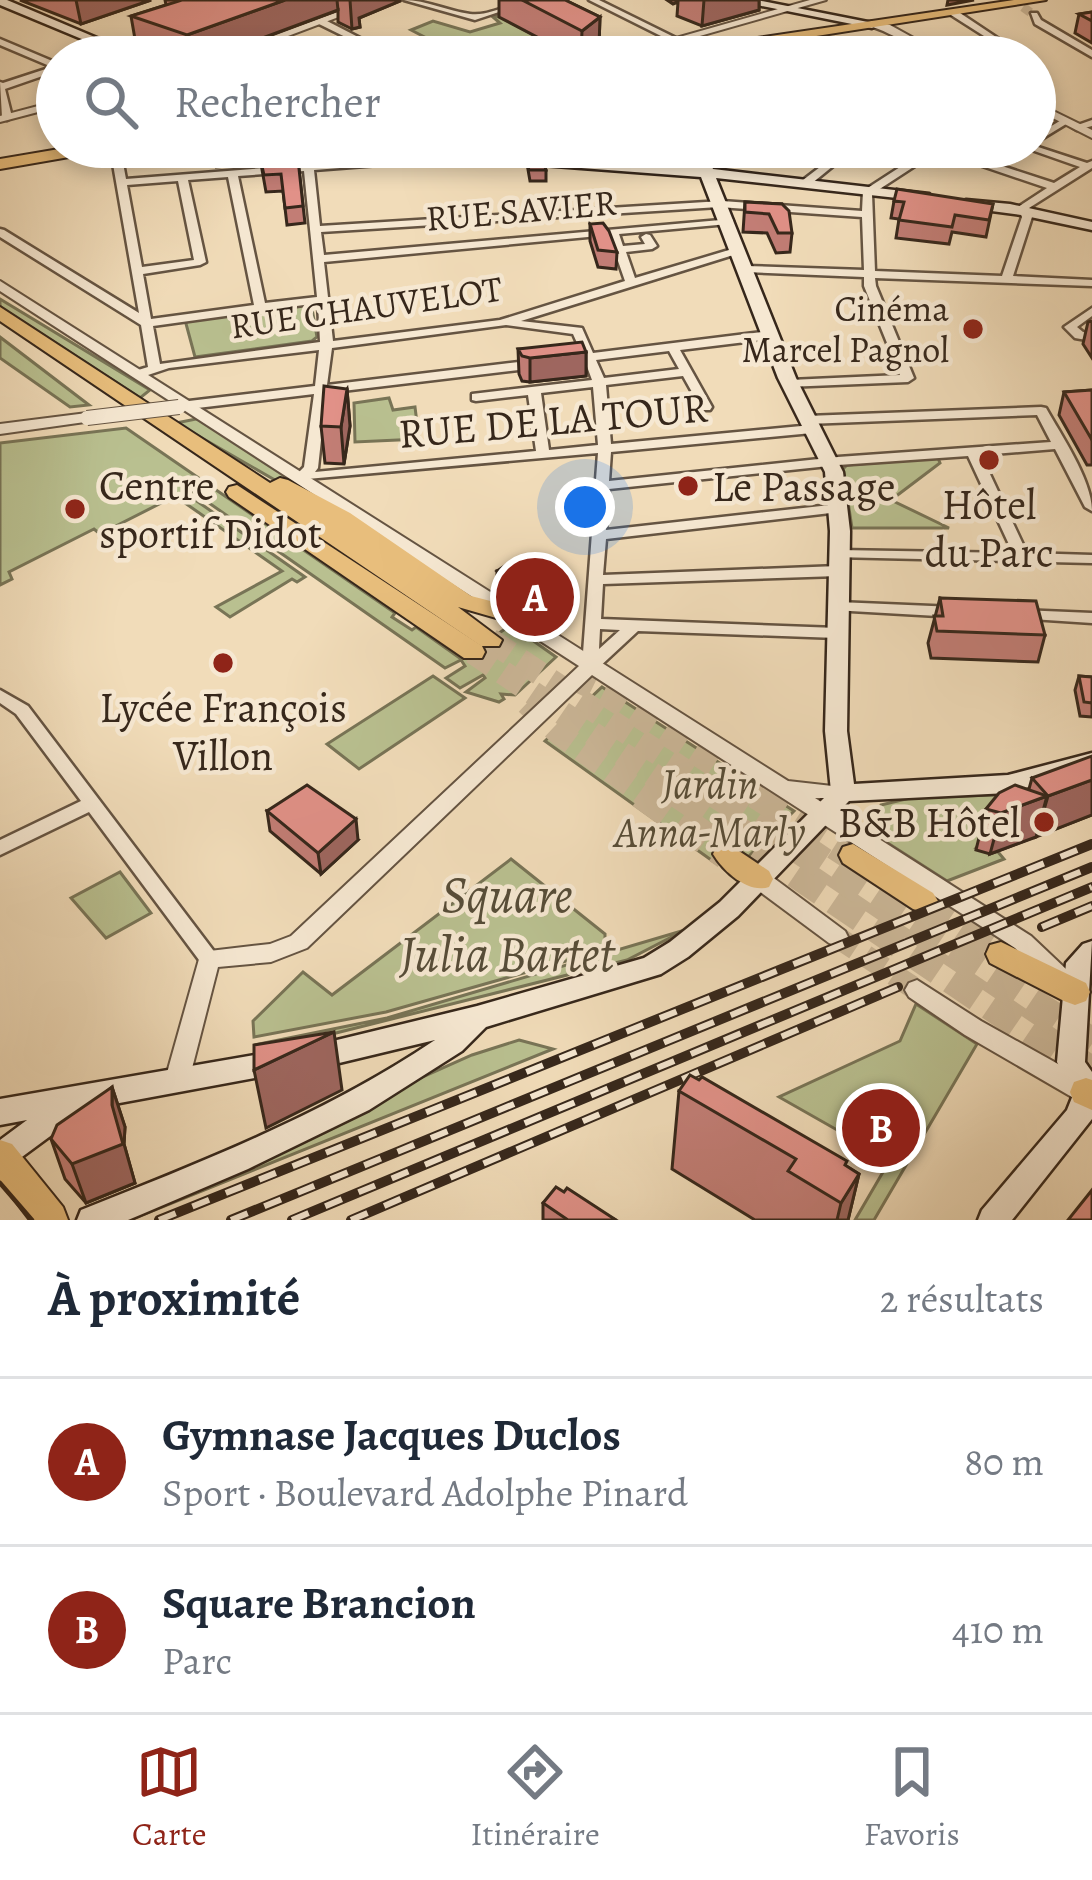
<!DOCTYPE html>
<html lang="fr">
<head>
<meta charset="utf-8">
<style>
	:root { --surface:#fff; --page:#f2f2f3; --text:#1f2937; --muted:#747a83; --line:#e0e1e3; --accent:#8f2418 }
	body { margin:0; font-family:Alegreya,serif; background:var(--page); color:var(--text) }
	.you { position:absolute; left:585px; top:507px; width:42px; height:42px; margin:-30px; border:9px solid #fff; border-radius:50%; background:#1a73e8; box-shadow:0 0 0 18px #1a73e833 }
	.badge { display:grid; place-items:center; width:78px; height:78px; border-radius:50%; background:var(--accent); color:#fff; font-size:39px; font-weight:700 }
	.pin { position:absolute; translate:-50% -50%; border:6px solid #fff; box-shadow:0 3px 12px #0006 }
	.list { margin:0; padding:0; list-style:none }
	h2 { display:flex; justify-content:space-between; align-items:center; height:156px; margin:0; padding:0 48px; font-size:51px }
	h2 small { font-size:39px; font-weight:400; color:var(--muted) }
	.list li { display:grid; grid-template-columns:78px 1fr auto; gap:36px; align-items:center; box-sizing:border-box; height:168px; padding:0 48px; border-top:3px solid var(--line) }
	.list b { display:block; font-size:45px; white-space:nowrap }
	.list p { margin:0; font-size:39px; white-space:nowrap; color:var(--muted) }
	.list em { font-size:39px; font-style:normal; color:var(--muted) }
	.icon { flex:none; width:66px; height:66px; fill:none; stroke:currentColor; stroke-width:2; stroke-linecap:round; stroke-linejoin:round }
	.map { position:relative; flex:none; width:1092px; height:1220px; overflow:hidden }
	.search { position:absolute; background:var(--surface); box-shadow:0 6px 18px #0003; left:36px; right:36px; top:36px; height:132px; display:flex; align-items:center; gap:30px; box-sizing:border-box; padding:0 42px; border-radius:66px; color:var(--muted); font-size:45px }
	.sheet { height:492px; background:var(--surface) }
	nav { display:flex; justify-content:space-around; align-items:center; box-sizing:border-box; height:168px; border-top:3px solid var(--line); background:var(--surface); font-size:33px; color:var(--muted) }
	nav a { display:grid; justify-items:center; gap:6px }
	nav .on { color:var(--accent) }
	.map>svg:first-child { display:block }
	.green { fill:#b9c090; stroke:#787456; stroke-width:3 }
	.lines { fill:none; stroke-linecap:round; stroke-linejoin:round }
	.minor-tunnel { stroke:#ccb899; stroke-width:9; stroke-dasharray:9 4.5; stroke-linecap:butt }
	.tertiary-tunnel { stroke:#ccb899; stroke-width:22; stroke-dasharray:22 12; stroke-linecap:butt }
	.trunk-tunnel-far1 { stroke:#ccb899; stroke-width:24; stroke-dasharray:24 12; stroke-linecap:butt }
	.trunk-tunnel { stroke:#ccb899; stroke-width:32; stroke-dasharray:32 15; stroke-linecap:butt }
	.minor-casing { stroke:#655442; stroke-width:5 }
	.tertiary-casing { stroke:#655442; stroke-width:4 }
	.secondary-casing { stroke:#36271b; stroke-width:5 }
	.primary-casing { stroke:#36271b; stroke-width:4 }
	.trunk-casing { stroke:#36271b; stroke-width:4 }
	.minor { fill:#f6e8d2; fill-rule:evenodd }
	.tertiary { fill:#f6e8d2; fill-rule:evenodd }
	.secondary { fill:#f6e8d2; fill-rule:evenodd }
	.primary { fill:#e8be7c; fill-rule:evenodd }
	.trunk { fill:#e8be7c; fill-rule:evenodd }
	.tram { stroke:#36271b; stroke-width:4.5 }
	.rail-casing { stroke:#36271b; stroke-width:10 }
	.rail { stroke:#f6e8d2; stroke-width:6; stroke-dasharray:18; stroke-linecap:butt }
	.tertiary-bridge-casing { stroke:#655442; stroke-width:16; stroke-linecap:butt }
	.tertiary-bridge { stroke:#f6e8d2; stroke-width:14 }
	.wall { fill:#c27d75; stroke:#36271b; stroke-width:3 }
	.shaded-wall { fill:#9e665f; stroke:#36271b; stroke-width:3 }
	.building { fill:#e19188; stroke:#36271b; stroke-width:3 }
	.poi-dot { fill:#8f2418; stroke:#f6e8d2; stroke-width:4.5 }
	.labels { text-anchor:middle; dominant-baseline:central; stroke-width:9; stroke-linejoin:round; paint-order:stroke }
	.far-street-label { font-size:36px; fill:#36271b; stroke:#f6e8d2 }
	.far-poi-label { font-size:36px; fill:#36271b; stroke:#f6e8d2; text-anchor:end }
	.street-label { font-size:42px; fill:#36271b; stroke:#f6e8d2 }
	.poi-label { font-size:42px; fill:#36271b; stroke:#f6e8d2; text-anchor:start }
	.park-label { font-size:42px; font-style:italic; fill:#574d38; stroke:#f6e8d2 }
	.near-park-label { font-size:51px; font-style:italic; fill:#574d38; stroke:#f6e8d2 }
</style>
</head>
<body>
<div class="map">
<svg width="1092" height="1220" viewBox="0 0 1092 1220">
	<rect width="100%" height="100%" fill="#f1dcb9"/>
	<filter id="stains"><feTurbulence type="fractalNoise" baseFrequency=".00167" numOctaves="4"/><feColorMatrix values="0 0 0 0 .2 0 0 0 0 .09 0 0 0 0 .02 0 0 0 .5 -.17"/></filter>
	<radialGradient id="worn" r=".72"><stop offset=".6" stop-color="#630" stop-opacity="0"/><stop offset="1" stop-color="#630" stop-opacity=".3"/></radialGradient>
	<!-- green -->
	<g class="green">
		<polygon points="498,16 575,57 510,57 475,41 442,46 411,30 433,21 470,32 500,23 493,17"/>
		<polygon points="0,299 150,390 140,398 0,307"/>
		<polygon points="311,303 317,337 312,341 195,357 185,320"/>
		<polygon points="0,337 89,405 70,407 0,358"/>
		<polygon points="389,398 393,410 415,407 419,439 355,442 354,403"/>
		<polygon points="201,418 476,596 176,423"/>
		<polygon points="126,428 395,613 392,617 412,630 416,627 461,659 511,625 556,657 515,695 501,694 504,699 499,702 466,692 485,678 483,675 460,688 446,678 465,666 461,660 445,668 189,489 184,492 305,577 297,582 292,579 230,617 216,607 282,571 175,496 100,534 94,529 9,572 12,579 0,585 0,443"/>
		<polygon points="938,458 940,463 891,500 949,528 852,528 843,469 847,465"/>
		<polygon points="433,676 465,698 359,769 327,744"/>
		<polygon points="602,687 794,811 748,857 731,845 714,862 545,741"/>
		<polygon points="1018,794 976,848 998,852 1004,859 947,881 883,840 875,826 881,805 910,798"/>
		<polygon points="511,859 605,934 605,950 386,1012 254,1037 253,1021 303,972 332,995"/>
		<polygon points="120,872 151,913 106,938 71,898"/>
		<polygon points="685,930 627,960 312,1039 308,1036 254,1045 387,1018"/>
		<polygon points="916,1004 977,1044 874,1220 855,1220 890,1160 779,1097 900,1041"/>
		<polygon points="519,1040 553,1049 130,1220 103,1220 472,1055"/>
	</g>
	<g class="lines">
		<!-- minor-tunnel -->
		<polyline class="minor-tunnel" points="1023,7 1034,15"/>
		<!-- tertiary-tunnel -->
		<polyline class="tertiary-tunnel" points="837,937 917,990"/>
		<!-- trunk-tunnel-far1 -->
		<g class="trunk-tunnel-far1">
			<polyline points="490,640 722,796"/>
			<polyline points="473,652 684,796"/>
			<polyline points="571,677 604,693 762,796"/>
			<polyline points="527,703 560,734 646,796"/>
		</g>
		<!-- trunk-tunnel -->
		<g class="trunk-tunnel">
			<polyline points="642,793 727,854"/>
			<polyline points="680,793 1092,1073"/>
			<polyline points="718,793 1092,1044"/>
			<polyline points="757,793 853,855"/>
			<polyline points="923,901 1001,954"/>
		</g>
		<defs>
			<g id="minor">
				<path d="M404,0C427,0 447,11 470,14C491,17 513,0 535,0L475,20Z"/>
				<polygon points="589,0 599,0 680,40 673,42"/>
				<polygon points="951,11 957,11 1002,41 995,43 951,15"/>
				<polygon points="1031,13 1037,13 1041,20 1092,50 1092,57 1035,24"/>
				<polygon points="319,20 325,20 397,57 386,57 319,24"/>
				<polygon points="0,39 57,63 57,71 5,89 12,117 7,120 2,117 0,82 3,83 52,67 0,45"/>
				<polygon points="742,40 780,55 781,57 769,57 739,45 738,43"/>
				<polygon points="261,41 293,55 294,57 283,57 258,46 257,44"/>
				<polygon points="925,44 929,47 928,49 905,57 893,57"/>
				<polygon points="116,45 119,46 119,50 98,57 86,57"/>
				<polygon points="1063,119 1071,121 1035,143 1035,136"/>
				<polygon points="1092,120 1092,126 1077,130 1072,127"/>
				<path d="M1035,146L1087,163L1092,161V168L1029,208L1032,217L1013,276L1092,280V286L875,278L876,286L914,378L908,382L786,387L784,384L790,380L900,375L864,286V277L746,272L740,269L746,266L864,270L862,217L719,207L321,232L324,255L732,219L733,221L728,224L619,234L623,246L645,244L641,237L646,234L650,235L657,246L652,249L626,252L635,278L739,247L744,250L743,252L521,321L582,328L593,353L771,331L777,335L771,339L680,350L712,407L710,410H702L683,376L606,385L611,444L812,425L818,429L812,433L611,452L609,481L838,457L1051,442L1037,415L807,424L801,420L807,416L1041,407L1046,408C1061,435 1092,480 1092,511L1085,507L1055,449L981,455L1027,553L1092,555V563L834,557L832,554L839,550L1013,553L968,456L838,465L609,489L606,530L839,504L846,508L839,512L606,539L603,575L838,566L845,571L838,576L603,584L601,619L837,628L845,633L837,638L638,631L596,670L590,671L582,666L598,453L296,480L294,477L304,467L314,394L189,409L183,405L189,401L315,386L319,350L169,368L139,378L135,377V371L148,367L141,325L0,237V229L4,230L139,313L110,147H120L126,179L403,157L379,147H393L418,156L469,152L474,155L469,158L314,170L320,226L722,201L862,211L863,191L931,147H944L1054,183L1080,167L1023,147ZM938,151L1047,188L1018,207L1022,217L1002,276L875,271L872,194ZM304,171L317,297L265,303L238,176ZM228,177L254,305L151,319L143,274L200,265L206,262L188,180ZM178,181L194,260L142,267L127,185ZM609,235L625,281L500,320L333,341L324,262ZM318,303L320,342L160,364L153,326ZM506,325L573,334L582,354L562,357L560,360L566,364L585,361L592,380L472,394V400L476,401L528,395L536,451L315,472L318,468L326,393L536,368L542,364L536,360L327,385L332,348ZM669,351L679,369L604,378L596,360ZM593,387L598,445L549,450L541,393ZM600,629L620,630L599,649Z"/>
				<polygon points="624,147 635,147 613,165 605,165 605,161"/>
				<polygon points="841,151 849,153 811,184 803,184 803,180"/>
				<polygon points="1092,308 1092,316 1077,327 1083,332 1092,333 1092,341 1075,338 1064,327"/>
				<polygon points="838,602 955,607 963,612 955,617 833,610 831,607"/>
				<polygon points="1021,610 1092,613 1092,623 1016,618 1013,615"/>
				<polygon points="0,690 28,706 216,954 218,959 216,964 209,967 202,964 89,812 0,855 0,840 81,801 16,714 0,703"/>
			</g>
			<g id="tertiary">
				<polygon points="370,0 384,0 232,57 217,57"/>
				<polygon points="810,0 826,0 626,57 609,57"/>
				<path d="M872,21L890,25L948,57C920,57 896,32 868,26L867,24Z"/>
				<polygon points="57,101 57,107 0,122 0,116"/>
				<polygon points="1035,102 1092,130 1092,138 1035,109"/>
				<path d="M0,281L788,781L850,788L853,793L850,798H815L1031,936L1067,970L1070,977L1067,984C1046,989 1029,962 1015,948L592,675L307,948L271,962L218,967L189,1080L186,1087L177,1091L168,1087L165,1080L201,952L270,944L291,936L579,666L0,291Z"/>
				<polygon points="87,413 92,415 95,418 92,421 0,434 0,424"/>
				<polygon points="759,871 767,873 845,931 848,937 845,943 837,946 829,943 751,885 748,879 751,873"/>
				<polygon points="917,980 981,1021 1092,1083 1092,1101 1086,1103 1077,1100 965,1035 909,997 905,990 909,983"/>
			</g>
			<g id="secondary">
				<polygon points="0,0 7,0 142,57 125,57 0,5"/>
				<polygon points="732,0 757,0 878,24 872,28"/>
				<polygon points="658,41 664,45 667,57 655,57 652,45"/>
				<path d="M433,147L698,168L690,147H704L713,169L929,194L931,197L924,201L716,178L796,378L843,472L850,531L847,731L854,784L1008,775L1092,753V769L1008,793L849,801L738,916L688,957L661,974L486,1027L462,1051L369,1110L248,1169L140,1215L128,1220H77L81,1210C202,1162 327,1113 435,1040L314,1069L304,1066L300,1057L304,1048L477,1006L644,958L670,942L720,902L831,791L825,731L830,531L825,472L778,378L701,177L476,160Z"/>
				<polygon points="966,200 1010,204 1092,222 1092,230 1021,215 961,207 959,204"/>
				<polygon points="1092,941 1085,1062 1092,1072 1092,1119 1012,1220 978,1220 982,1210 1067,1110 1073,1095 1057,1062 1066,963 1083,944"/>
				<polygon points="283,1050 293,1053 297,1062 293,1071 87,1109 11,1165 0,1169 0,1140 27,1120 0,1125 0,1099"/>
			</g>
			<g id="primary">
				<polygon points="1014,0 1046,0 683,57 648,57 655,53"/>
				<polygon points="71,147 106,147 98,152 0,169 0,159"/>
				<polygon points="0,1140 12,1144 63,1207 68,1220 30,1220 0,1181"/>
			</g>
			<g id="trunk">
				<polygon points="0,307 270,483 280,478 288,480 350,513 471,596 526,610 529,616 517,624 458,607 502,640 499,646 481,646 0,321"/>
				<polygon points="237,485 482,646 485,652 482,658 464,658 229,497 226,492 229,487"/>
				<path d="M727,843L769,871L773,879L769,887C748,894 723,871 713,854L717,846Z"/>
				<polygon points="853,844 933,893 938,901 933,909 923,912 913,909 843,863 839,855 843,847"/>
				<polygon points="1001,942 1086,983 1090,992 1086,1001 1075,1005 1064,1001 990,963 986,954 990,945"/>
				<polygon points="1086,1078 1092,1080 1092,1110 1074,1102 1070,1092 1074,1082"/>
			</g>
		</defs>
		<!-- minor casing -->
		<use href="#minor" class="minor-casing"/>
		<!-- tertiary casing -->
		<use href="#tertiary" class="tertiary-casing"/>
		<!-- secondary casing -->
		<use href="#secondary" class="secondary-casing"/>
		<!-- primary casing -->
		<use href="#primary" class="primary-casing"/>
		<!-- trunk casing -->
		<use href="#trunk" class="trunk-casing"/>
		<!-- minor -->
		<use href="#minor" class="minor"/>
		<!-- tertiary -->
		<use href="#tertiary" class="tertiary"/>
		<!-- secondary -->
		<use href="#secondary" class="secondary"/>
		<!-- primary -->
		<use href="#primary" class="primary"/>
		<!-- trunk -->
		<use href="#trunk" class="trunk"/>
		<!-- tram -->
		<polyline class="tram" points="0,1183 32,1220"/>
		<defs>
			<g id="rail">
				<polyline points="1042,927 1092,906"/>
				<polyline points="159,1220 1092,844"/>
				<polyline points="231,1220 1092,867"/>
				<polyline points="292,1220 1092,887"/>
				<polyline points="351,1220 898,987"/>
			</g>
		</defs>
		<!-- rail casing -->
		<use href="#rail" class="rail-casing"/>
		<!-- rail -->
		<use href="#rail" class="rail"/>
		<defs>
			<polyline id="tertiary-bridge" points="87,418 179,407"/>
		</defs>
		<!-- tertiary-bridge casing -->
		<use href="#tertiary-bridge" class="tertiary-bridge-casing"/>
		<!-- tertiary-bridge -->
		<use href="#tertiary-bridge" class="tertiary-bridge"/>
	</g>
	<!-- wall -->
	<g class="wall">
		<polygon points="20,0 151,0 81,24"/>
		<polygon points="165,0 400,0 400,1 359,18 360,27 352,29 338,22 338,10 211,57 170,57 136,45 131,16 166,5"/>
		<polygon points="499,0 565,0 600,17 599,46 586,57 575,57 499,17"/>
		<polygon points="667,0 759,0 759,10 702,26 677,16 678,2 673,4"/>
		<polygon points="1092,12 1092,43 1075,33 1079,14"/>
		<polygon points="687,46 751,57 686,57"/>
		<polygon points="207,147 243,147 243,165 216,167"/>
		<polygon points="258,147 308,147 308,150 302,152 303,160 298,161 305,223 287,225 283,191 266,192"/>
		<polygon points="708,147 746,147 737,156 710,149"/>
		<polygon points="526,158 546,170 546,181 530,181"/>
		<polygon points="894,201 993,204 986,237 952,232 949,244 896,238 899,219 891,218"/>
		<polygon points="745,202 782,204 792,233 790,252 776,253 767,233 743,232"/>
		<polygon points="590,224 617,252 616,269 598,267 590,241"/>
		<polygon points="1092,321 1092,358 1083,344 1088,322"/>
		<polygon points="518,349 586,352 586,376 530,382 522,381 519,374"/>
		<polygon points="347,389 350,426 344,464 325,463 321,426"/>
		<polygon points="1092,390 1092,465 1087,465 1059,415 1064,392"/>
		<polygon points="497,571 573,584 572,604 546,622 497,590"/>
		<polygon points="940,598 1045,635 1038,662 931,658 928,643"/>
		<polygon points="1079,676 1092,677 1092,717 1080,716 1075,690"/>
		<polygon points="1032,778 1092,815 990,854 976,850 986,809 1029,789"/>
		<polygon points="267,811 358,840 321,874 270,831"/>
		<polygon points="112,1087 125,1127 124,1144 135,1183 86,1203 65,1179 51,1139"/>
		<polygon points="679,1091 846,1166 859,1174 848,1220 755,1220 672,1169"/>
		<polygon points="564,1192 616,1220 543,1220 543,1203"/>
	</g>
	<!-- shaded-wall -->
	<g class="shaded-wall">
		<polygon points="76,0 151,0 81,24"/>
		<polygon points="285,0 337,0 338,10 211,57 190,57 187,35"/>
		<polygon points="350,0 400,0 400,1 359,18 360,27 352,29"/>
		<polygon points="704,0 759,0 759,10 702,26"/>
		<polygon points="948,0 974,0 947,5"/>
		<polygon points="600,17 599,46 586,57 581,57 582,31"/>
		<polygon points="586,352 586,376 530,382 530,358"/>
		<polygon points="347,389 350,426 344,464 341,427"/>
		<polygon points="573,584 572,604 546,622 546,602"/>
		<polygon points="1092,780 1092,815 1036,837 1048,796"/>
		<polygon points="1047,796 1036,837 990,854 1001,813"/>
		<polygon points="356,819 358,840 321,874 318,853"/>
		<polygon points="334,1032 342,1090 266,1128 254,1070"/>
		<polygon points="112,1087 125,1127 124,1144 135,1183 86,1203 72,1164 112,1105"/>
		<polygon points="859,1174 848,1220 837,1220 841,1203"/>
	</g>
	<!-- building -->
	<g class="building">
		<polygon points="176,0 285,0 187,35 131,16 179,1"/>
		<polygon points="522,0 565,0 600,17 582,31"/>
		<polygon points="1092,12 1092,21 1079,14"/>
		<polygon points="717,42 751,57 711,57 687,46"/>
		<polygon points="212,147 241,147 241,149 214,151"/>
		<polygon points="526,158 543,159 546,170 529,170"/>
		<polygon points="298,159 303,206 285,208 281,174 264,175 261,162"/>
		<polygon points="897,189 993,204 989,220 955,215 952,227 899,220 904,202 894,201"/>
		<polygon points="745,202 782,204 789,211 792,233 778,233 769,214 745,212"/>
		<polygon points="603,223 609,231 617,252 598,250 590,224"/>
		<polygon points="582,342 586,352 530,358 522,356 518,349"/>
		<polygon points="324,386 347,389 341,427 321,426"/>
		<polygon points="1092,390 1092,440 1064,392"/>
		<polygon points="531,559 573,584 546,602 497,571 514,560"/>
		<polygon points="940,598 1036,601 1045,635 937,631 934,616 943,616"/>
		<polygon points="1079,676 1092,677 1092,703 1084,702"/>
		<polygon points="1092,756 1092,780 1048,796 1032,778"/>
		<polygon points="307,785 356,819 318,853 267,811"/>
		<polygon points="1015,785 1047,796 1001,813 986,809 999,793"/>
		<polygon points="334,1032 254,1070 254,1045"/>
		<polygon points="690,1075 699,1080 702,1077 847,1161 845,1165 859,1174 841,1203 788,1171 796,1159 679,1091"/>
		<polygon points="112,1087 112,1105 123,1144 72,1164 51,1139 57,1125"/>
		<polygon points="556,1187 564,1192 567,1188 616,1220 568,1220 543,1203"/>
		<polygon points="1092,1190 1092,1220 1068,1220"/>
	</g>
	<!-- markers -->
	<g class="poi-dot">
		<circle cx="973" cy="329" r="12"/>
		<circle cx="989" cy="460" r="12"/>
		<circle cx="688" cy="486" r="12"/>
		<circle cx="75" cy="509" r="12"/>
		<circle cx="223" cy="663" r="12"/>
		<circle cx="1044" cy="822" r="12"/>
	</g>
	<g class="labels">
		<!-- far-street labels -->
		<g class="far-street-label">
			<text transform="translate(521 210) rotate(-5)">RUE SAVIER</text>
			<text transform="translate(366 307) rotate(-8)">RUE CHAUVELOT</text>
		</g>
		<!-- far-poi labels -->
		<g class="far-poi-label">
			<text x="949" y="308">Cinéma<tspan x="949" dy="41">Marcel Pagnol</tspan></text>
		</g>
		<!-- street labels -->
		<g class="street-label">
			<text transform="translate(553 420) rotate(-5)">RUE DE LA TOUR</text>
		</g>
		<!-- poi labels -->
		<g class="poi-label">
			<text x="99" y="485">Centre<tspan x="99" dy="48">sportif Didot</tspan></text>
			<text x="712" y="486">Le Passage</text>
			<text x="989" y="504" text-anchor="middle">Hôtel<tspan x="989" dy="48">du Parc</tspan></text>
			<text x="223" y="707" text-anchor="middle">Lycée François<tspan x="223" dy="48">Villon</tspan></text>
			<text x="1020" y="822" text-anchor="end">B&amp;B Hôtel</text>
		</g>
		<!-- park labels -->
		<g class="park-label">
			<text x="710" y="783">Jardin<tspan x="710" dy="48">Anna-Marly</tspan></text>
		</g>
		<!-- near-park labels -->
		<g class="near-park-label">
			<text x="507" y="895">Square<tspan x="507" dy="59">Julia Bartet</tspan></text>
		</g>
	</g>
	<rect width="100%" height="100%" filter="url(#stains)"/>
	<rect width="100%" height="100%" fill="url(#worn)"/>
</svg>
<div class="you"></div>
<div class="pin badge" style="left:535px;top:597px">A</div>
<div class="pin badge" style="left:881px;top:1128px">B</div>
<div class="search"><svg class="icon" aria-label="search" viewBox="0 0 24 24"><circle cx="10" cy="10" r="6"/><path d="M15 15l6 6"/></svg>Rechercher</div>
</div>
<section class="sheet">
<h2>À proximité<small>2 résultats</small></h2>
<ul class="list">
<li><span class="badge">A</span><div><b>Gymnase Jacques Duclos</b><p>Sport · Boulevard Adolphe Pinard</p></div><em>80 m</em></li>
<li><span class="badge">B</span><div><b>Square Brancion</b><p>Parc</p></div><em>410 m</em></li>
</ul>
</section>
<nav>
<a class="on"><svg class="icon" aria-label="map" viewBox="0 0 24 24"><path d="M3 6l6-2 6 2 6-2v14l-6 2-6-2-6 2zM9 4v14M15 6v14"/></svg>Carte</a>
<a><svg class="icon" aria-label="directions" viewBox="0 0 24 24"><path d="M12 3l9 9-9 9-9-9zM9 14v-3h6M13 9l2 2-2 2"/></svg>Itinéraire</a>
<a><svg class="icon" aria-label="saved" viewBox="0 0 24 24"><path d="M7 4h10v16l-5-4-5 4z"/></svg>Favoris</a>
</nav>
</body>
</html>
